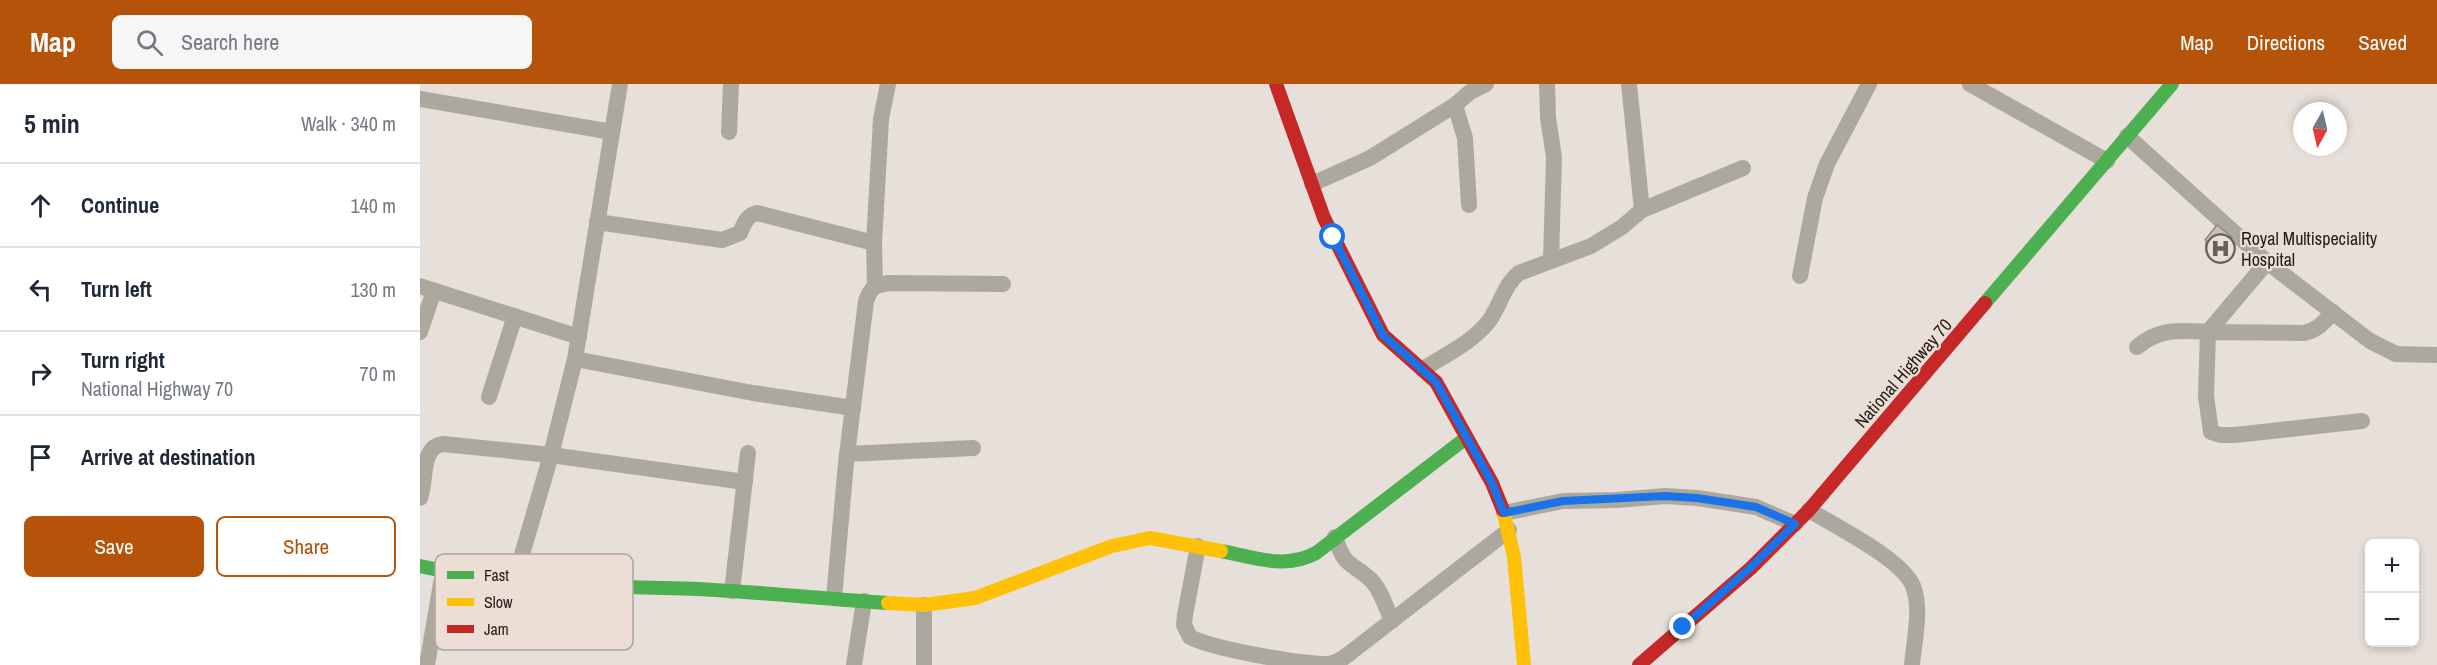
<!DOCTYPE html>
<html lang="en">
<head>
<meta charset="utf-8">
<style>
	:root { --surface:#fff; --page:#f6f6f7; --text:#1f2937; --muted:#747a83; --line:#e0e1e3; --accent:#b45309 }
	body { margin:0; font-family:"Archivo Narrow",sans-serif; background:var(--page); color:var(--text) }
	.controls { position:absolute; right:18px; bottom:18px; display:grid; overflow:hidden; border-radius:9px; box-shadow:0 3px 9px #0003 }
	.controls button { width:54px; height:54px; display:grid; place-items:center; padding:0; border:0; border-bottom:2px solid var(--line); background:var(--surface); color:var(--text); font:30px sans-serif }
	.compass { position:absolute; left:1873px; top:18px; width:54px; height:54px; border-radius:50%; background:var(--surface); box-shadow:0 3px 9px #0003; rotate:188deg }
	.stop { position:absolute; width:18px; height:18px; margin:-14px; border:4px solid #1a73e8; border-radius:50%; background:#fff }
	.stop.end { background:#1a73e8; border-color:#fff; box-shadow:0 2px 6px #0008 }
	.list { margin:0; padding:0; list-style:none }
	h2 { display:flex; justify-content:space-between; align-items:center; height:78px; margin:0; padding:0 24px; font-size:26px }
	h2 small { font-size:20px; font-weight:400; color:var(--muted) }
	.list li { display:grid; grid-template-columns:39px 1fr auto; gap:18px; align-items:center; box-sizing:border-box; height:84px; padding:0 24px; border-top:2px solid var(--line) }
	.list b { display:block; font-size:22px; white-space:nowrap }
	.list p { margin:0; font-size:20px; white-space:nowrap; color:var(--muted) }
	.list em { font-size:20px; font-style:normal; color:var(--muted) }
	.actions { display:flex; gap:12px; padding:18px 24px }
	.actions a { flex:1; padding:14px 0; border:2px solid var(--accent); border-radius:9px; text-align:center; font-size:21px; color:var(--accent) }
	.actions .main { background:var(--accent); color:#fff }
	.icon { flex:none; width:33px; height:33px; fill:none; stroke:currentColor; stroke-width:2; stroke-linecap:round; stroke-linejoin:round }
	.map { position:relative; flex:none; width:2017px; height:581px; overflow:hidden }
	header { display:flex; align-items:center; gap:36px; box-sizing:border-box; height:84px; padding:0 30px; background:var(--accent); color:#fff }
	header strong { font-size:28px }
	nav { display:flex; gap:33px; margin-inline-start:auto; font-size:21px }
	.search { width:420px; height:54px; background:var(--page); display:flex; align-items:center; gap:15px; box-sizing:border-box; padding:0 21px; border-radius:9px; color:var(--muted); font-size:22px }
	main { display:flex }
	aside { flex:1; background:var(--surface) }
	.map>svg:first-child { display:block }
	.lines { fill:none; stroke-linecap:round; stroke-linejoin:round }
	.street { stroke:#ada89d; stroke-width:16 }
	.fast { stroke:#4caf50; stroke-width:14 }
	.slow { stroke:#ffc107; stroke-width:14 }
	.jam { stroke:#c62828; stroke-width:14 }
	.wall { fill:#aba6a3 }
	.shaded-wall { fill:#8b8784 }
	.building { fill:#c7c1bd; stroke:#8b8784; stroke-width:1.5 }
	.route { stroke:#1a73e8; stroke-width:8 }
	.labels { text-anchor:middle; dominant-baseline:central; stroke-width:4.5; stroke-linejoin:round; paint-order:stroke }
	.poi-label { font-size:18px; fill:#221d19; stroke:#ecded4; text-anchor:start }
	.street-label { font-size:18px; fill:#221d19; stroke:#ecded4 }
	.key { fill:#ecded4; stroke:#afa49c; stroke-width:1.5 }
	.key-label { font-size:16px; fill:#221d19 }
</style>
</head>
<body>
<header>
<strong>Map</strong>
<div class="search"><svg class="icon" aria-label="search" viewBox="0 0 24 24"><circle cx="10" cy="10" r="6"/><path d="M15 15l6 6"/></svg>Search here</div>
<nav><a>Map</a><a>Directions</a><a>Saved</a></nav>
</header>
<main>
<aside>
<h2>5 min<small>Walk · 340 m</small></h2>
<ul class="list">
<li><svg class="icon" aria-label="ahead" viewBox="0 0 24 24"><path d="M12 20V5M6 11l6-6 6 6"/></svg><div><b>Continue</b></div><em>140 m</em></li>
<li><svg class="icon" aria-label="left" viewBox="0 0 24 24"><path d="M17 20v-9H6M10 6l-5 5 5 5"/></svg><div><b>Turn left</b></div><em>130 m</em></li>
<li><svg class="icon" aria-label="right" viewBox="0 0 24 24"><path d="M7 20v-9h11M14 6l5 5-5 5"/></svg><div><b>Turn right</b><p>National Highway 70</p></div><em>70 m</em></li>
<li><svg class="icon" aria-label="arrive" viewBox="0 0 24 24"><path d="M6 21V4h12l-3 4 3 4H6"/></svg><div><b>Arrive at destination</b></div></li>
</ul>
<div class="actions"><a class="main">Save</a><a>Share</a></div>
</aside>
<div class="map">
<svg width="2017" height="581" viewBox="0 0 2017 581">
	<rect width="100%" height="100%" fill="#e6dfda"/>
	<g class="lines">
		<!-- street -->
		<g class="street">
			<polyline points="1127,0 1128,34 1134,73 1131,176"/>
			<polyline points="1209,0 1222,126"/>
			<polyline points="1550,0 1687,77"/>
			<polyline points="0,15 192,48"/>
			<polyline points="1035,21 1050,8 1066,0"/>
			<polyline points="309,48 311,0"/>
			<polyline points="1707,52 1847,178 1950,257 1976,270 2017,271"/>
			<polyline points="892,100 950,74 1035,21 1045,54 1049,121"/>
			<path d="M177,138L302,156L320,149C324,140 327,131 337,129L454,159"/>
			<polyline points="1380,192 1395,114 1407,80 1449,0"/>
			<polyline points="0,202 159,253"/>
			<polyline points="455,202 454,159 461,35 468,0"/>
			<path d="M1913,228C1904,238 1898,246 1884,249L1788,248L1786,312L1791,348L1800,351H1815L1942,337"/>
			<polyline points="0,248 14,207"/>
			<path d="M1717,263C1739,244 1761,246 1788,248L1847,178"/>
			<polyline points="155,275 333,309 433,324"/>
			<path d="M1003,285C1025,271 1053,258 1069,237C1080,222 1084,201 1099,189L1171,162L1202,143L1222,126L1323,84"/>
			<polyline points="69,313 95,232"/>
			<polyline points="427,370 553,364"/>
			<path d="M0,414C7,396 0,363 23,360L131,371L325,398"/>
			<path d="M1389,426C1415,442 1482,475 1493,502C1502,525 1494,557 1492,581"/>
			<polyline points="1084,429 1143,417 1197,416 1245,412 1277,414 1336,423 1375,440"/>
			<path d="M915,453C925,484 930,477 950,495C961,505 966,524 972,537"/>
			<path d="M778,462L765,531L764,541L770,553C793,565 884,581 909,580C917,579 924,574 930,569L1089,446"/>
			<polyline points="94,498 131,371 155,275 200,0"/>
			<polyline points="312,507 328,369"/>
			<path d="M414,514L426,379L446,217C451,203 455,201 469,199L583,200"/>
			<polyline points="504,521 504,581"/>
			<polyline points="7,581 23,488"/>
			<polyline points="434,581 444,517"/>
		</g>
		<!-- fast -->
		<g class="fast">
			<polyline points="1565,219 1752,0"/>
			<path d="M801,467C833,473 865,486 896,469L1046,354"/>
			<path d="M0,482C92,502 183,502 277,505C341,508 404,515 468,519"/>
		</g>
		<!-- slow -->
		<g class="slow">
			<polyline points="1083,426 1094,473 1104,581"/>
			<polyline points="468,519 504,521 555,514 692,462 730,454 801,467"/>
		</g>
		<!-- jam -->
		<g class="jam">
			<polyline points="856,0 904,134 963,251 1016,298 1072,399 1083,426"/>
			<polyline points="1219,581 1331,484 1389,426 1565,219"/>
		</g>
	</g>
	<!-- wall -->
	<polygon class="wall" points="1785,156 1812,164 1800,179 1785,167"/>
	<!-- shaded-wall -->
	<polygon class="shaded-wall" points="1812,153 1812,164 1800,179 1800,168"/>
	<!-- building -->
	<polygon class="building" points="1797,141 1812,153 1800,168 1785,156"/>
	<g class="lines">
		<!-- route -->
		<polyline class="route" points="913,153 963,251 1016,298 1072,399 1084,429 1143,417 1245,412 1277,414 1336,423 1375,440 1330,484 1263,543"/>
	</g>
	<!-- icons -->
	<defs>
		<symbol id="hospital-ring" viewBox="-11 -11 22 22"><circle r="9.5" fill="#ecded4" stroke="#67615d" stroke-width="1.5"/><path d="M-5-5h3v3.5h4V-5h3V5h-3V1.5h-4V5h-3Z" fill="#67615d"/></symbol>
	</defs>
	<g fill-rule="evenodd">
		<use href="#hospital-ring" x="1784" y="148" width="33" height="33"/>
	</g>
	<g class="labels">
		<!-- poi labels -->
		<g class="poi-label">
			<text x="1821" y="154">Royal Multispeciality<tspan x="1821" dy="21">Hospital</tspan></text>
		</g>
		<!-- street labels -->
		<g class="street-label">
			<text transform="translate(1483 289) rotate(-49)">National Highway 70</text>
		</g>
	</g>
	<!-- legend -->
	<rect x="15" y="470" width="198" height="96" rx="9" class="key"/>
	<rect x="27" y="487" width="27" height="8" fill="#4caf50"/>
	<rect x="27" y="514" width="27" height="8" fill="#ffc107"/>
	<rect x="27" y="541" width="27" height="8" fill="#c62828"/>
	<g class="key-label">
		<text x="64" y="497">Fast</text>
		<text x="64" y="524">Slow</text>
		<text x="64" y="551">Jam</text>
	</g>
</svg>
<div class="controls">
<button>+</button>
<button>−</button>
</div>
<svg class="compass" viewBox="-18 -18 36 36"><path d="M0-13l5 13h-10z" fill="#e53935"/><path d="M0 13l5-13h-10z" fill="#747a83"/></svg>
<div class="stop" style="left:913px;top:153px"></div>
<div class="stop end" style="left:1263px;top:543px"></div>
</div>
</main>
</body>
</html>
